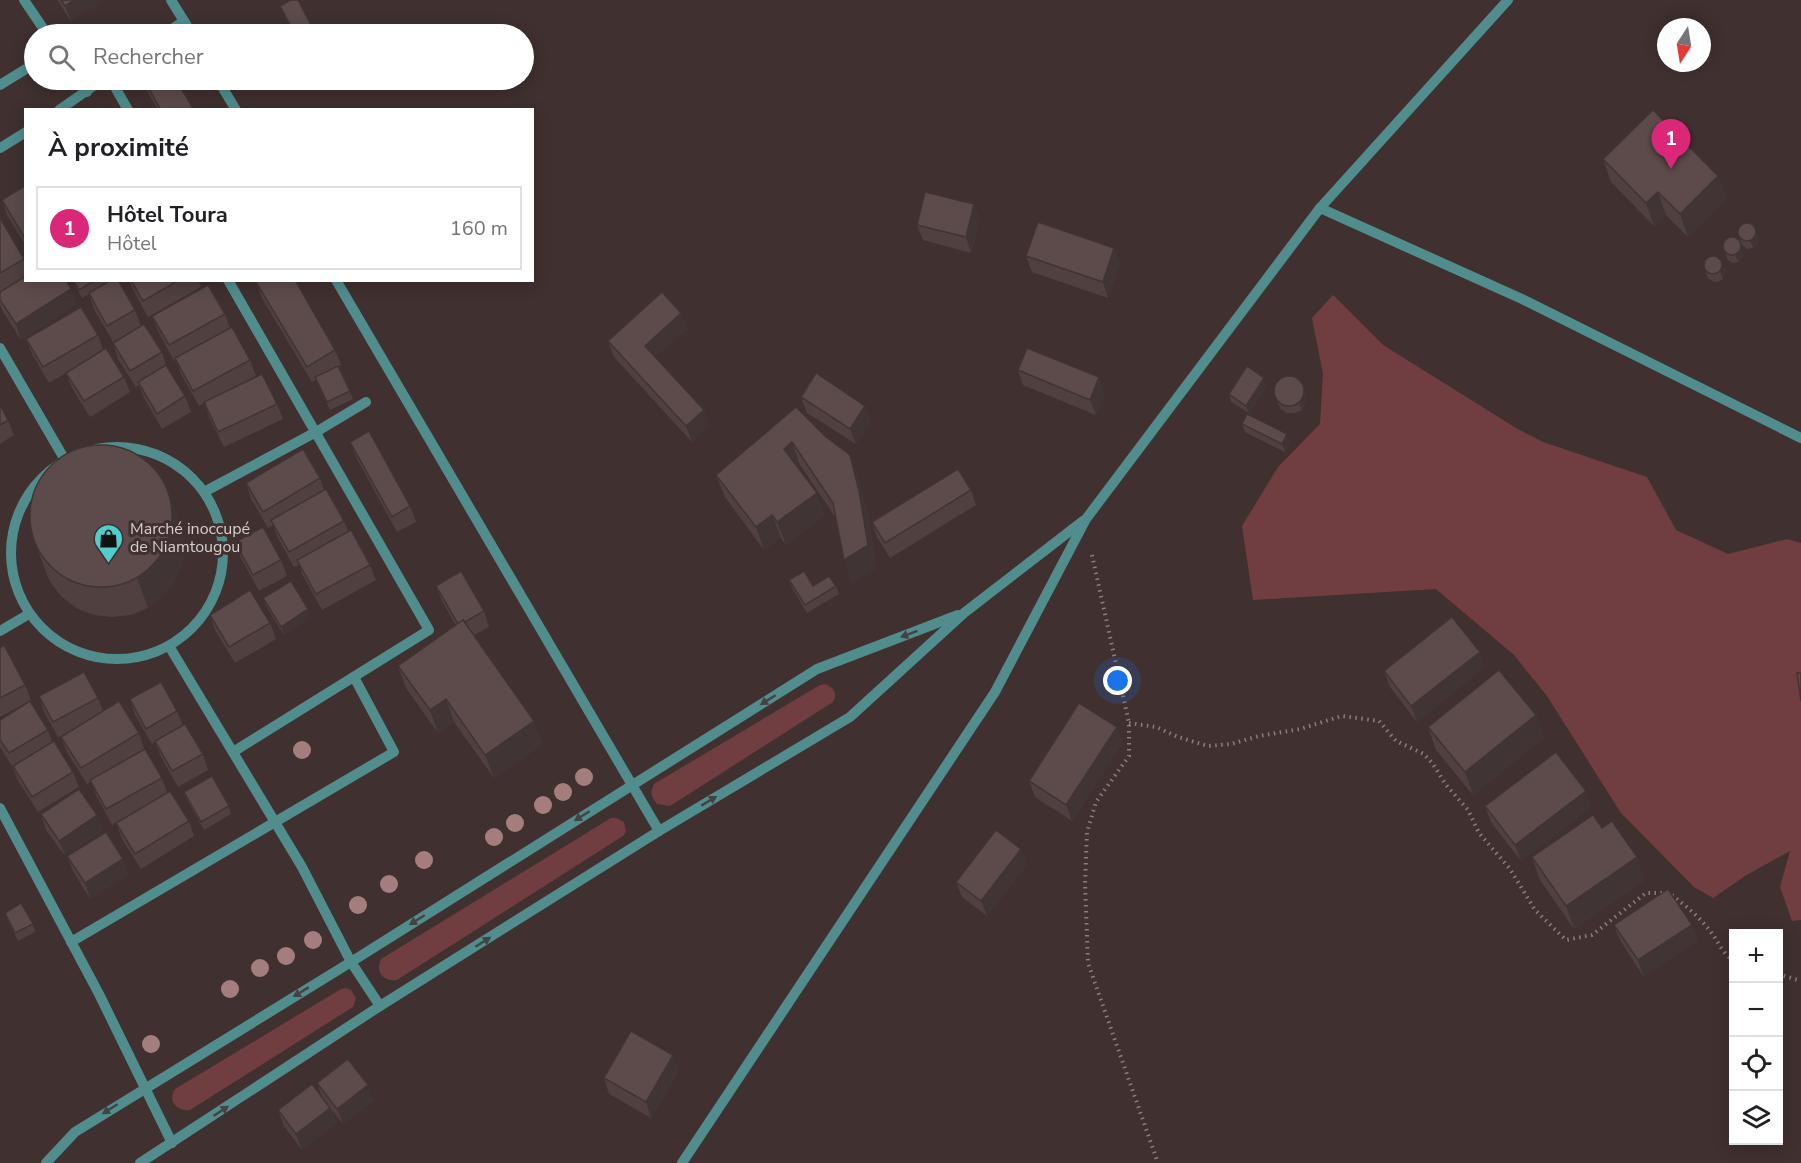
<!DOCTYPE html>
<html lang="fr">
<head>
<meta charset="utf-8">
<style>
	:root { --surface:#fff; --page:#f2f2f2; --text:#202124; --muted:#757577; --line:#e0e0e0; --accent:#db2777 }
	body { margin:0; font-family:"Nunito Sans",sans-serif; background:var(--page); color:var(--text) }
	.controls { position:absolute; right:18px; bottom:18px; display:grid; overflow:hidden; border-radius:0px; box-shadow:0 3px 15px #0003 }
	.controls button { width:54px; height:54px; display:grid; place-items:center; padding:0; border:0; border-bottom:2px solid var(--line); background:var(--surface); color:var(--text); font:30px sans-serif }
	.compass { position:absolute; left:1657px; top:18px; width:54px; height:54px; border-radius:50%; background:var(--surface); box-shadow:0 3px 15px #0003; rotate:192deg }
	.you { position:absolute; left:1118px; top:681px; width:21px; height:21px; margin:-15px; border:4px solid #fff; border-radius:50%; background:#1a73e8; box-shadow:0 0 0 9px #1a73e833 }
	.badge { display:grid; place-items:center; width:39px; height:39px; border-radius:50%; background:var(--accent); color:#fff; font-size:20px; font-weight:700 }
	.pin { position:absolute; translate:-50% -50px; filter:drop-shadow(0 2px 3px #0008) }
	.pin::after { content:''; position:absolute; top:32px; width:21px; height:18px; background:inherit; clip-path:polygon(0 0,100% 0,50% 100%) }
	.list { margin:0; padding:0; list-style:none }
	h2 { display:flex; justify-content:space-between; align-items:center; height:78px; margin:0; padding:0 24px; font-size:26px }
	h2 small { font-size:20px; font-weight:400; color:var(--muted) }
	.list li { display:grid; grid-template-columns:39px 1fr auto; gap:18px; align-items:center; box-sizing:border-box; height:84px; margin:0 12px 12px; padding:0 12px; border:2px solid var(--line); border-radius:0px }
	.list b { display:block; font-size:22px; white-space:nowrap }
	.list p { margin:0; font-size:20px; white-space:nowrap; color:var(--muted) }
	.list em { font-size:20px; font-style:normal; color:var(--muted) }
	.icon { flex:none; width:33px; height:33px; fill:none; stroke:currentColor; stroke-width:2; stroke-linecap:round; stroke-linejoin:round }
	.map { position:relative; flex:none; width:1801px; height:1163px; overflow:hidden }
	.search { position:absolute; background:var(--surface); box-shadow:0 3px 15px #0003; left:24px; top:24px; width:510px; height:66px; display:flex; align-items:center; gap:15px; box-sizing:border-box; padding:0 21px; border-radius:33px; color:var(--muted); font-size:22px }
	.panel { position:absolute; background:var(--surface); box-shadow:0 3px 15px #0003; left:24px; top:108px; width:510px; height:174px; border-radius:0px }
	.map>svg:first-child { display:block }
	.green { fill:#703e40 }
	.lines { fill:none; stroke-linecap:round; stroke-linejoin:round }
	.path { stroke:#8b7e7e; stroke-width:4; stroke-dasharray:1.5 4.5; stroke-linecap:butt }
	.minor { stroke:#518d8d; stroke-width:10 }
	.tree { fill:#a47e7e }
	.wall { fill:#504040 }
	.shaded-wall { fill:#413434 }
	.building { fill:#5d4b4b; stroke:#413434; stroke-width:1.5 }
	.oneway { fill:#434343 }
	.labels { text-anchor:middle; dominant-baseline:central; stroke-width:6; stroke-linejoin:round; paint-order:stroke }
	.poi-label { font-size:16px; fill:#d9cfcf; stroke:#403030; text-anchor:start }
</style>
</head>
<body>
<div class="map">
<svg width="1801" height="1163" viewBox="0 0 1801 1163">
	<rect width="100%" height="100%" fill="#403030"/>
	<!-- green -->
	<g class="green">
		<polygon points="1333,295 1383,345 1516,428 1543,442 1647,477 1676,530 1728,554 1787,539 1801,543 1801,920 1792,921 1780,887 1790,851 1745,876 1713,898 1694,887 1621,813 1547,696 1514,655 1436,589 1253,600 1242,526 1278,467 1320,424 1323,374 1312,318"/>
		<path d="M825,684C834,687 838,694 833,702L670,806L657,804C651,797 650,792 654,784L820,685Z"/>
		<path d="M611,818H616L624,822L626,832L623,836L397,980C383,982 375,972 381,959Z"/>
		<path d="M346,988L351,990L356,998L353,1007L190,1110C177,1112 167,1101 175,1089L341,989Z"/>
	</g>
	<g class="lines">
		<!-- path -->
		<g class="path">
			<polyline points="1092,555 1129,723 1129,756 1096,802 1087,832 1085,883 1088,963 1158,1163"/>
			<path d="M1129,723L1156,727L1178,737L1208,746L1231,744L1259,736L1300,729L1342,716L1379,721L1396,741L1424,754L1433,764L1446,785L1468,810L1479,833L1510,869L1535,910L1566,940L1592,935L1646,893H1669C1685,905 1701,918 1713,935C1719,943 1724,956 1734,960"/>
			<polyline points="1778,974 1801,981"/>
		</g>
		<!-- minor -->
		<g class="minor">
			<polyline points="24,0 47,34"/>
			<polyline points="171,0 192,34"/>
			<polyline points="165,34 184,21"/>
			<polyline points="78,80 87,92"/>
			<polyline points="111,80 128,110"/>
			<polyline points="218,80 236,110"/>
			<polyline points="0,85 34,64"/>
			<polyline points="59,110 102,80"/>
			<polyline points="0,148 26,132"/>
			<polyline points="1320,208 1522,299 1801,438"/>
			<polyline points="228,280 429,630 233,752"/>
			<polyline points="336,280 659,831"/>
			<polyline points="0,348 65,460"/>
			<circle cx="117" cy="553" r="106"/>
			<polyline points="204,492 316,432 366,402"/>
			<polyline points="0,631 29,614"/>
			<polyline points="169,646 302,867 351,962 380,1006"/>
			<polyline points="0,808 99,994 172,1143"/>
			<polyline points="71,942 394,752 354,677"/>
			<polyline points="46,1163 75,1132 351,962 817,669 958,615"/>
			<polyline points="140,1163 380,1006 659,831 850,717 964,613 1083,521"/>
			<polyline points="682,1163 995,692 1086,519 1320,208 1508,0"/>
		</g>
	</g>
	<!-- trees -->
	<g class="tree">
		<circle cx="302" cy="750" r="9"/>
		<circle cx="584" cy="777" r="9"/>
		<circle cx="563" cy="792" r="9"/>
		<circle cx="543" cy="805" r="9"/>
		<circle cx="515" cy="823" r="9"/>
		<circle cx="494" cy="837" r="9"/>
		<circle cx="424" cy="860" r="9"/>
		<circle cx="389" cy="884" r="9"/>
		<circle cx="358" cy="905" r="9"/>
		<circle cx="313" cy="940" r="9"/>
		<circle cx="286" cy="956" r="9"/>
		<circle cx="260" cy="968" r="9"/>
		<circle cx="230" cy="989" r="9"/>
		<circle cx="151" cy="1044" r="9"/>
	</g>
	<!-- wall -->
	<g class="wall">
		<polygon points="57,0 104,0 71,21"/>
		<polygon points="280,6 312,27 315,34 294,34"/>
		<polygon points="143,80 176,80 194,110 158,110 147,91"/>
		<polygon points="1603,159 1718,176 1727,199 1688,237 1666,215 1654,226 1611,182"/>
		<polygon points="26,185 26,246 7,215 2,200"/>
		<polygon points="0,218 24,259 26,263 26,280 77,304 21,340 2,310 0,304"/>
		<polygon points="980,220 971,253 923,240 917,225"/>
		<polygon points="1737,232 1759,239 1757,245 1753,248 1747,249 1742,245"/>
		<polygon points="1740,245 1743,253 1742,258 1738,262 1733,263 1728,260 1723,247"/>
		<polygon points="1114,248 1120,264 1108,298 1032,272 1026,256"/>
		<polygon points="1724,268 1725,274 1723,279 1718,282 1712,281 1708,278 1705,270"/>
		<polygon points="72,280 118,280 135,310 141,326 113,342 94,309 89,294 82,298"/>
		<polygon points="129,280 198,280 201,287 148,317 132,288"/>
		<polygon points="256,282 335,350 341,365 339,367 353,399 330,410 316,380 312,382 262,298"/>
		<polygon points="681,313 687,329 655,357 704,410 709,426 692,442 614,357 608,341"/>
		<polygon points="225,314 230,328 250,360 256,376 237,386 277,404 283,419 224,447 209,417 204,403 199,406 181,374 176,360 174,361 158,331 152,316"/>
		<polygon points="98,335 103,350 124,377 130,392 90,417 72,388 66,373 69,371 49,383 32,354 26,339"/>
		<polygon points="113,343 162,352 166,365 185,396 191,412 162,429 144,398 139,385 136,387 118,359"/>
		<polygon points="1018,370 1105,393 1096,415 1023,385"/>
		<polygon points="1267,386 1249,413 1231,402 1229,394"/>
		<polygon points="1303,387 1306,395 1306,403 1302,410 1295,413 1287,413 1281,409 1274,394"/>
		<polygon points="801,397 865,406 871,421 856,444 807,413"/>
		<polygon points="0,405 8,420 14,435 0,444"/>
		<polygon points="796,407 826,437 850,455 858,478 868,514 876,568 852,583 836,518 800,465 797,467 825,515 786,545 781,538 764,550 725,497 716,475"/>
		<polygon points="1242,424 1287,434 1290,442 1285,452 1245,432"/>
		<polygon points="350,442 410,506 416,522 397,532 356,457"/>
		<polygon points="320,478 324,490 344,521 348,531 370,565 376,580 322,610 303,576 299,565 294,567 277,536 273,525 268,528 251,499 246,483"/>
		<polygon points="971,490 976,505 890,558 877,537 872,522"/>
		<polygon points="181,527 184,546 182,564 174,582 163,596 148,608 131,615 112,617 94,615 76,608 61,596 50,582 32,535"/>
		<polygon points="235,542 281,560 287,576 259,591 241,558"/>
		<polygon points="789,580 813,586 836,586 839,594 807,613 792,588"/>
		<polygon points="436,586 484,611 489,627 474,635 543,744 494,778 454,722 438,733 406,688 398,666 456,626 442,601"/>
		<polygon points="263,598 311,617 284,635 266,606"/>
		<polygon points="210,615 270,623 276,639 235,663 215,630"/>
		<polygon points="0,648 25,685 31,700 0,717"/>
		<polygon points="1485,667 1417,722 1390,687 1384,671"/>
		<polygon points="39,696 98,698 103,711 139,733 144,749 162,778 167,792 189,821 194,836 141,869 122,839 116,823 131,815 112,825 96,795 91,781 87,784 67,752 61,737 69,732 58,737 44,712"/>
		<polygon points="130,699 177,711 183,726 203,754 208,770 178,787 161,757 155,742 152,744 135,715"/>
		<polygon points="1536,715 1544,738 1473,795 1436,750 1428,727"/>
		<polygon points="0,720 48,730 52,742 73,772 79,787 38,812 19,782 13,768 0,747"/>
		<polygon points="1123,742 1072,821 1035,797 1029,781"/>
		<polygon points="184,792 229,806 231,814 204,830 187,800"/>
		<polygon points="1485,806 1592,806 1521,861 1491,822"/>
		<polygon points="41,814 97,815 103,831 65,856 46,830"/>
		<polygon points="1602,828 1645,880 1574,929 1540,880 1532,857"/>
		<polygon points="1021,849 1027,865 987,916 962,897 956,882"/>
		<polygon points="67,856 129,874 90,899 73,871"/>
		<polygon points="5,913 33,924 35,932 18,941 8,921"/>
		<polygon points="1614,925 1692,925 1698,941 1643,976 1620,940"/>
		<polygon points="679,1071 651,1118 609,1094 604,1078"/>
		<polygon points="317,1083 374,1100 343,1124 331,1109 336,1124 302,1150 284,1126 278,1110 322,1097"/>
	</g>
	<!-- shaded-wall -->
	<g class="shaded-wall">
		<polygon points="74,0 104,0 71,21 65,6"/>
		<polygon points="1718,176 1727,199 1688,237 1680,214"/>
		<polygon points="1658,192 1666,215 1654,226 1646,203"/>
		<polygon points="974,204 980,220 971,253 966,237"/>
		<polygon points="1756,231 1759,239 1757,245 1753,248 1750,240"/>
		<polygon points="1740,245 1743,253 1742,258 1738,262 1735,254"/>
		<polygon points="1114,248 1120,264 1108,298 1103,282"/>
		<polygon points="1721,261 1725,274 1723,279 1720,271"/>
		<polygon points="71,289 77,304 21,340 16,324"/>
		<polygon points="681,313 687,329 650,362 645,346"/>
		<polygon points="1099,377 1105,393 1096,415 1090,400"/>
		<polygon points="1264,378 1267,386 1249,413 1246,406"/>
		<polygon points="1303,387 1306,395 1306,403 1302,410 1299,402"/>
		<polygon points="865,406 871,421 856,444 850,429"/>
		<polygon points="704,410 709,426 692,442 686,426"/>
		<polygon points="1287,434 1290,442 1285,452 1282,444"/>
		<polygon points="792,442 800,465 792,472 784,449"/>
		<polygon points="850,455 858,478 868,514 876,568 852,583 844,560"/>
		<polygon points="817,493 825,515 786,545 777,522"/>
		<polygon points="171,498 181,527 184,546 182,564 174,582 163,596 148,608 137,578"/>
		<polygon points="772,515 781,538 764,550 756,527"/>
		<polygon points="308,609 311,617 284,635 281,627"/>
		<polygon points="1480,652 1485,667 1417,722 1411,706"/>
		<polygon points="446,699 454,722 438,733 430,710"/>
		<polygon points="1536,715 1544,738 1473,795 1465,772"/>
		<polygon points="534,721 543,744 494,778 485,755"/>
		<polygon points="1117,727 1123,742 1072,821 1066,805"/>
		<polygon points="1586,791 1592,806 1521,861 1515,845"/>
		<polygon points="97,815 103,831 65,856 59,841"/>
		<polygon points="1021,849 1027,865 987,916 981,901"/>
		<polygon points="1637,857 1645,880 1574,929 1566,906"/>
		<polygon points="123,859 129,874 90,899 85,883"/>
		<polygon points="1692,925 1698,941 1643,976 1638,960"/>
		<polygon points="673,1055 679,1071 651,1118 646,1102"/>
		<polygon points="368,1085 374,1100 343,1124 337,1109"/>
		<polygon points="330,1108 336,1124 302,1150 296,1134"/>
	</g>
	<!-- building -->
	<g class="building">
		<polygon points="61,0 74,0 65,6"/>
		<polygon points="291,0 298,0 312,27 296,34 295,34 280,6"/>
		<polygon points="144,80 176,80 194,110 161,110"/>
		<polygon points="1653,110 1718,176 1680,214 1658,192 1646,203 1603,159"/>
		<polygon points="26,185 26,240 2,200"/>
		<polygon points="925,192 974,204 966,237 917,225"/>
		<polygon points="0,218 24,259 0,273"/>
		<polygon points="1038,222 1114,248 1103,282 1026,256"/>
		<circle cx="1747" cy="232" r="9"/>
		<circle cx="1732" cy="246" r="9"/>
		<circle cx="1713" cy="265" r="9"/>
		<polygon points="26,276 26,280 66,280 71,289 16,324 0,300 0,292"/>
		<polygon points="73,280 95,280 79,290"/>
		<polygon points="111,280 118,280 135,310 107,326 89,293"/>
		<polygon points="131,280 179,280 143,301"/>
		<polygon points="259,280 295,280 335,350 307,367 256,282"/>
		<polygon points="208,285 225,314 169,345 152,316"/>
		<polygon points="662,292 681,313 645,346 704,410 686,426 608,341"/>
		<polygon points="81,307 98,335 43,367 26,339"/>
		<polygon points="144,324 162,352 130,371 113,343"/>
		<polygon points="232,327 250,360 193,391 175,358"/>
		<polygon points="106,348 124,377 84,401 66,373"/>
		<polygon points="1027,348 1099,377 1090,400 1018,370"/>
		<polygon points="166,365 185,396 157,414 138,382"/>
		<polygon points="338,366 350,391 327,402 315,377"/>
		<polygon points="1247,366 1264,378 1246,406 1229,394"/>
		<polygon points="816,373 865,406 850,429 801,397"/>
		<polygon points="262,374 277,404 218,432 204,402"/>
		<circle cx="1289" cy="391" r="15"/>
		<polygon points="0,405 8,420 0,425"/>
		<polygon points="796,407 826,437 850,455 859,491 868,545 844,560 833,503 792,442 784,449 817,493 777,522 772,515 756,527 716,475"/>
		<polygon points="1247,414 1287,434 1282,444 1242,424"/>
		<polygon points="369,431 410,506 392,517 350,442"/>
		<circle cx="101" cy="516" r="71"/>
		<polygon points="303,449 320,478 263,512 246,483"/>
		<polygon points="958,469 971,490 885,543 872,522"/>
		<polygon points="326,489 344,521 289,552 271,520"/>
		<polygon points="263,527 281,560 253,575 235,542"/>
		<polygon points="351,530 370,565 316,594 297,560"/>
		<polygon points="461,571 484,611 465,622 463,620 458,624 436,586"/>
		<polygon points="804,571 813,586 829,576 836,586 805,605 789,580"/>
		<polygon points="291,581 308,609 281,627 263,598"/>
		<polygon points="250,590 270,623 229,647 210,615"/>
		<polygon points="1452,617 1480,652 1411,706 1384,671"/>
		<polygon points="463,620 534,721 485,755 446,699 430,710 398,666"/>
		<polygon points="4,645 25,685 0,698 0,648"/>
		<polygon points="1499,670 1536,715 1465,772 1428,727"/>
		<polygon points="84,672 98,698 53,722 39,696"/>
		<polygon points="1797,673 1801,673 1801,701"/>
		<polygon points="161,682 177,711 146,729 130,699"/>
		<polygon points="30,701 48,730 9,753 0,740 0,720"/>
		<polygon points="119,701 139,733 81,768 61,737"/>
		<polygon points="1079,703 1117,727 1066,805 1029,781"/>
		<polygon points="185,724 203,754 172,771 155,741"/>
		<polygon points="54,741 73,772 32,797 13,766"/>
		<polygon points="145,749 162,778 106,809 90,780"/>
		<polygon points="1556,752 1586,791 1515,845 1485,806"/>
		<polygon points="212,776 229,806 201,822 184,792"/>
		<polygon points="79,789 97,815 59,841 41,814"/>
		<polygon points="170,791 189,821 135,854 116,823"/>
		<polygon points="1593,815 1602,828 1612,821 1637,857 1566,906 1532,857"/>
		<polygon points="996,830 1021,849 981,901 956,882"/>
		<polygon points="106,832 123,859 85,883 67,856"/>
		<polygon points="1668,889 1692,925 1638,960 1614,925"/>
		<polygon points="21,903 33,924 15,933 5,913"/>
		<polygon points="631,1031 673,1055 646,1102 604,1078"/>
		<polygon points="348,1059 368,1085 337,1109 317,1083"/>
		<polygon points="312,1084 330,1108 296,1134 278,1110"/>
	</g>
	<!-- one-way arrows -->
	<defs><path id="oneway-solid" d="M-6-.8H1V-3.2L6.5 0L1 3.2V.8H-6Z" transform="scale(1.5)"/></defs>
	<g class="oneway">
		<use href="#oneway-solid" transform="translate(909 634) rotate(159)"/>
		<use href="#oneway-solid" transform="translate(768 700) rotate(148)"/>
		<use href="#oneway-solid" transform="translate(709 801) rotate(-31)"/>
		<use href="#oneway-solid" transform="translate(582 816) rotate(148)"/>
		<use href="#oneway-solid" transform="translate(417 920) rotate(148)"/>
		<use href="#oneway-solid" transform="translate(483 942) rotate(-32)"/>
		<use href="#oneway-solid" transform="translate(301 992) rotate(149)"/>
		<use href="#oneway-solid" transform="translate(110 1109) rotate(148)"/>
		<use href="#oneway-solid" transform="translate(221 1111) rotate(-33)"/>
	</g>
	<!-- icons -->
	<defs>
		<symbol id="shop-pin" viewBox="-11 -11 22 30"><path d="M0 17L-7.5 6A9.5 9.5 0 1 1 7.5 6Z" fill="#52cdcd" stroke="#403030"/><path d="M-5-2.5h2.3a2.7 3.5 0 0 1 5.4 0H5L5.5 6h-11ZM-1.5-2.5h3a1.5 2.3 0 0 0-3 0Z" fill="#111"/></symbol>
	</defs>
	<g fill-rule="evenodd">
		<use href="#shop-pin" x="92" y="522" width="33" height="45"/>
	</g>
	<g class="labels">
		<!-- poi labels -->
		<g class="poi-label">
			<text x="130" y="529">Marché inoccupé<tspan x="130" dy="18">de Niamtougou</tspan></text>
		</g>
	</g>
</svg>
<div class="controls">
<button>+</button>
<button>−</button>
<button><svg class="icon" aria-label="locate" viewBox="0 0 24 24"><circle cx="12" cy="12" r="6"/><path d="M12 2v4M12 18v4M2 12h4M18 12h4"/></svg></button>
<button><svg class="icon" aria-label="layers" viewBox="0 0 24 24"><path d="M12 4l9 5-9 5-9-5zM3 14l9 5 9-5"/></svg></button>
</div>
<svg class="compass" viewBox="-18 -18 36 36"><path d="M0-13l5 13h-10z" fill="#e53935"/><path d="M0 13l5-13h-10z" fill="#757577"/></svg>
<div class="you"></div>
<div class="pin badge" style="left:1671px;top:169px">1</div>
<div class="search"><svg class="icon" aria-label="search" viewBox="0 0 24 24"><circle cx="10" cy="10" r="6"/><path d="M15 15l6 6"/></svg>Rechercher</div>
<section class="panel">
<h2>À proximité<small></small></h2>
<ul class="list">
<li><span class="badge">1</span><div><b>Hôtel Toura</b><p>Hôtel</p></div><em>160 m</em></li>
</ul>
</section>
</div>
</body>
</html>
